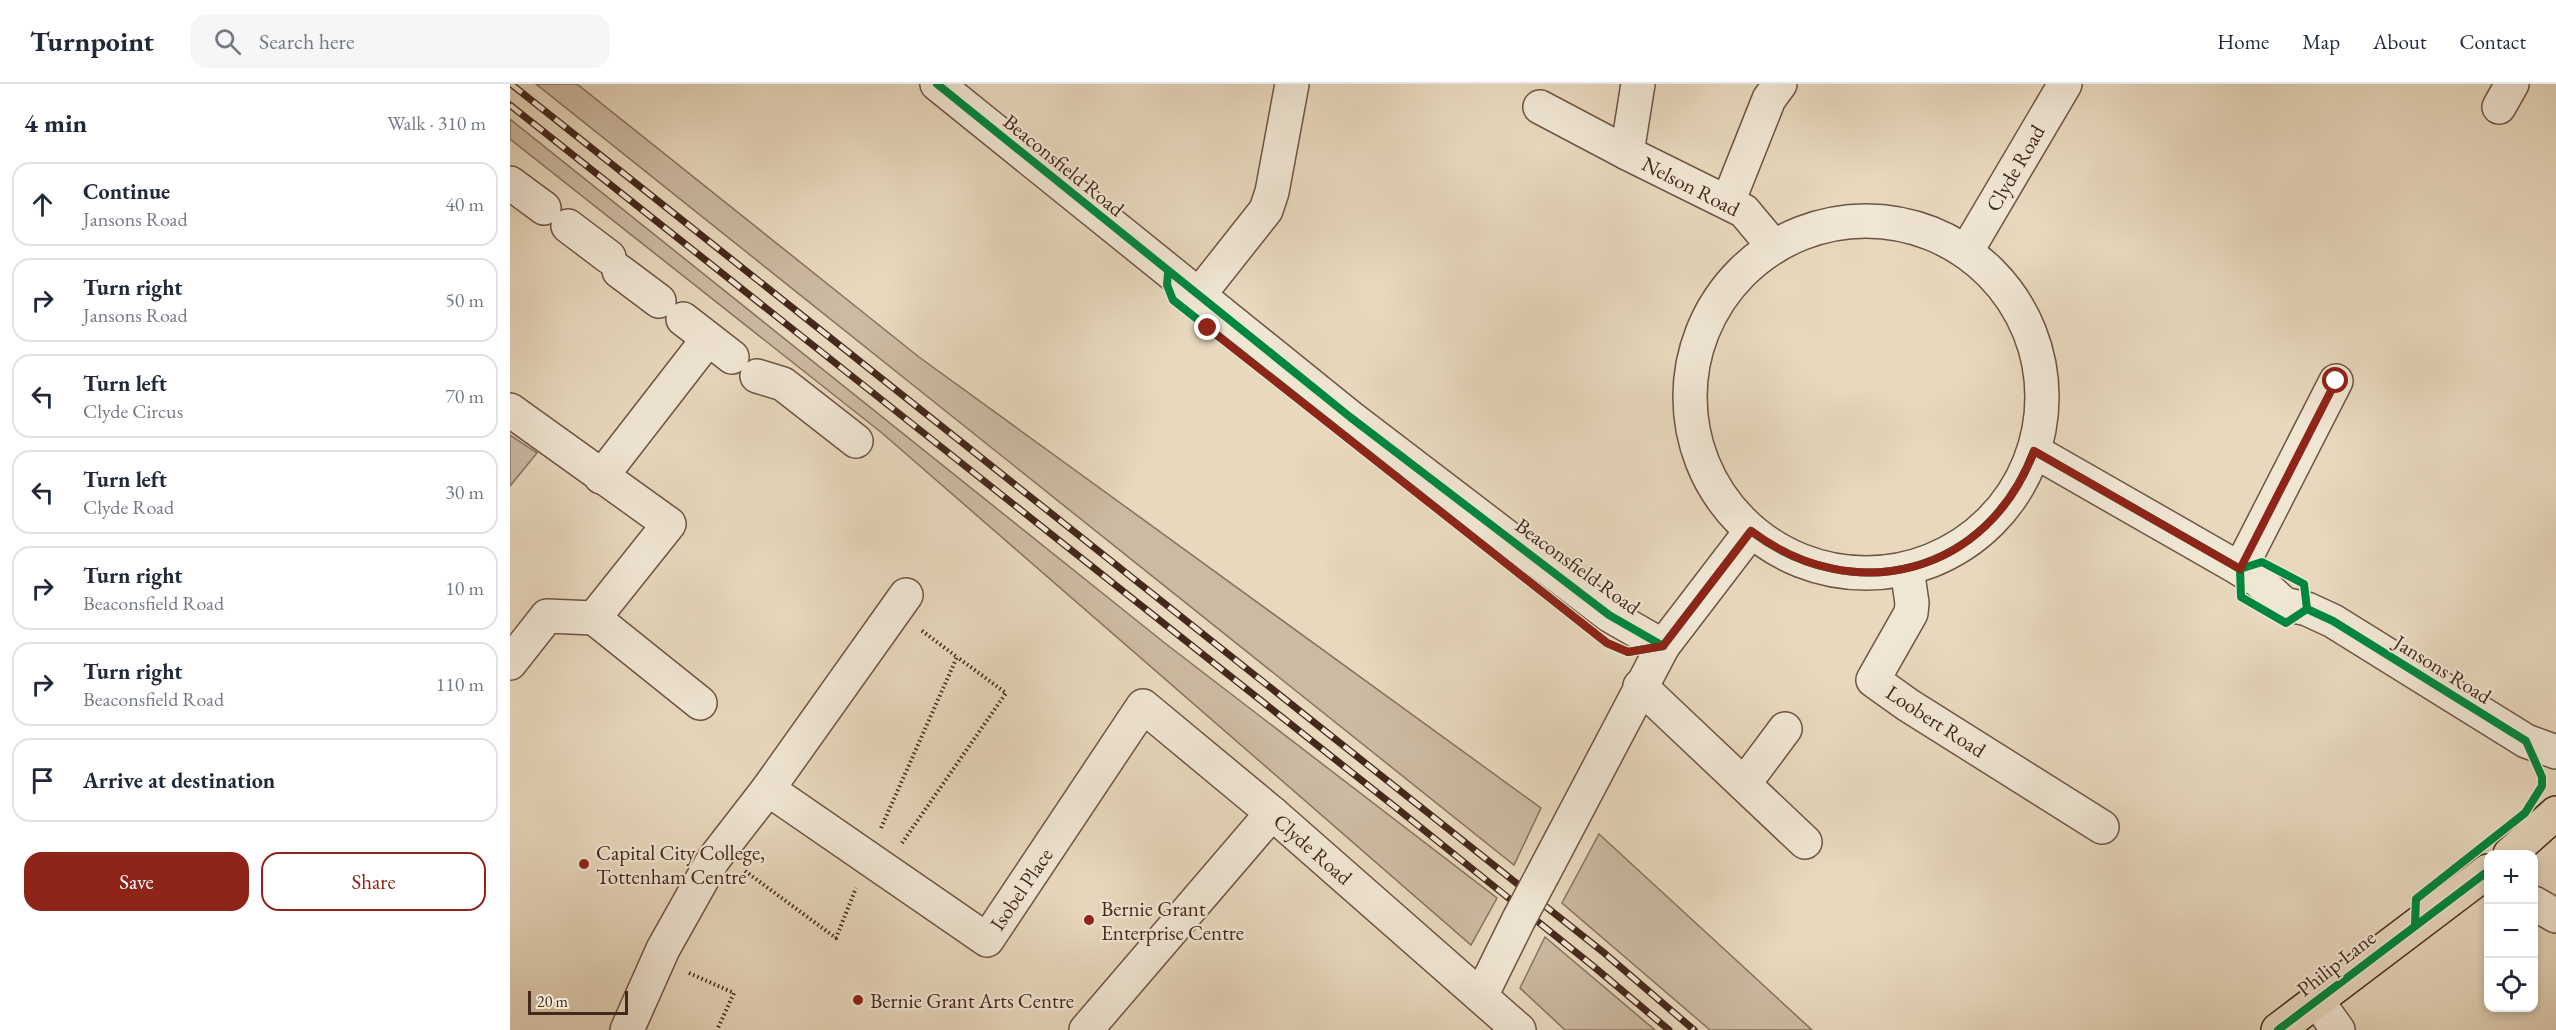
<!DOCTYPE html>
<html lang="en">
<head>
<meta charset="utf-8">
<style>
	:root { --surface:#fff; --page:#f6f6f7; --text:#1f2937; --muted:#747a83; --line:#e0e1e3; --accent:#8f2418 }
	body { margin:0; font-family:"EB Garamond",serif; background:var(--page); color:var(--text) }
	.controls { position:absolute; right:18px; bottom:18px; display:grid; overflow:hidden; border-radius:12px; box-shadow:0 3px 9px #0003 }
	.controls button { width:54px; height:54px; display:grid; place-items:center; padding:0; border:0; border-bottom:2px solid var(--line); background:var(--surface); color:var(--text); font:30px sans-serif }
	.scale { position:absolute; left:18px; bottom:15px; width:100px; box-sizing:border-box; padding-left:6px; border:3px solid #45281c; border-top:0; font-size:16px; line-height:21px; white-space:nowrap; color:#45281c; -webkit-text-stroke:4px #f0e6d4; paint-order:stroke }
	.stop { position:absolute; width:18px; height:18px; margin:-14px; border:4px solid #8f2418; border-radius:50%; background:#fff }
	.stop.end { background:#8f2418; border-color:#fff; box-shadow:0 2px 6px #0008 }
	.list { margin:0; padding:0; list-style:none }
	h2 { display:flex; justify-content:space-between; align-items:center; height:78px; margin:0; padding:0 24px; font-size:26px }
	h2 small { font-size:20px; font-weight:400; color:var(--muted) }
	.list li { display:grid; grid-template-columns:39px 1fr auto; gap:18px; align-items:center; box-sizing:border-box; height:84px; margin:0 12px 12px; padding:0 12px; border:2px solid var(--line); border-radius:18px }
	.list b { display:block; font-size:22px; white-space:nowrap }
	.list p { margin:0; font-size:20px; white-space:nowrap; color:var(--muted) }
	.list em { font-size:20px; font-style:normal; color:var(--muted) }
	.actions { display:flex; gap:12px; padding:18px 24px }
	.actions a { flex:1; padding:14px 0; border:2px solid var(--accent); border-radius:18px; text-align:center; font-size:21px; color:var(--accent) }
	.actions .main { background:var(--accent); color:#fff }
	.icon { flex:none; width:33px; height:33px; fill:none; stroke:currentColor; stroke-width:2; stroke-linecap:round; stroke-linejoin:round }
	.map { position:relative; flex:none; width:2046px; height:946px; overflow:hidden }
	header { display:flex; align-items:center; gap:36px; box-sizing:border-box; height:84px; padding:0 30px; background:var(--surface); border-bottom:2px solid var(--line) }
	header strong { font-size:28px }
	nav { display:flex; gap:33px; margin-inline-start:auto; font-size:21px }
	.search { width:420px; height:54px; background:var(--page); display:flex; align-items:center; gap:15px; box-sizing:border-box; padding:0 21px; border-radius:18px; color:var(--muted); font-size:22px }
	main { display:flex }
	aside { flex:1; background:var(--surface) }
	.map>svg:first-child { display:block }
	.green { fill:#ccbaa2; stroke:#88715f; stroke-width:1.5 }
	.lines { fill:none; stroke-linecap:round; stroke-linejoin:round }
	.minor-casing { stroke:#6e5444; stroke-width:36 }
	.major-casing { stroke:#45281c; stroke-width:36 }
	.path { stroke:#45281c; stroke-width:4; stroke-dasharray:1.5 3; stroke-linecap:butt }
	.minor { stroke:#f0e6d4; stroke-width:33 }
	.major { stroke:#e8d8bd; stroke-width:33 }
	.rail-casing { stroke:#45281c; stroke-width:7 }
	.rail { stroke:#f0e6d4; stroke-width:4.5; stroke-dasharray:14; stroke-linecap:butt }
	.minor-bridge-casing { stroke:#6e5444; stroke-width:36; stroke-linecap:butt }
	.minor-bridge { stroke:#f0e6d4; stroke-width:33 }
	.cycleway-casing { stroke:#f0e6d4; stroke-width:11 }
	.cycleway { stroke:#00873e; stroke-width:8 }
	.route { stroke:#8f2418; stroke-width:8 }
	.poi-dot { fill:#8f2418; stroke:#f0e6d4; stroke-width:2 }
	.labels { text-anchor:middle; dominant-baseline:central; stroke-width:4.5; stroke-linejoin:round; paint-order:stroke }
	.street-label { font-size:21px; fill:#45281c; stroke:#f0e6d4 }
	.poi-label { font-size:21px; fill:#45281c; stroke:#f0e6d4; text-anchor:start }
</style>
</head>
<body>
<header>
<strong>Turnpoint</strong>
<div class="search"><svg class="icon" aria-label="search" viewBox="0 0 24 24"><circle cx="10" cy="10" r="6"/><path d="M15 15l6 6"/></svg>Search here</div>
<nav><a>Home</a><a>Map</a><a>About</a><a>Contact</a></nav>
</header>
<main>
<aside>
<h2>4 min<small>Walk · 310 m</small></h2>
<ul class="list">
<li><svg class="icon" aria-label="ahead" viewBox="0 0 24 24"><path d="M12 20V5M6 11l6-6 6 6"/></svg><div><b>Continue</b><p>Jansons Road</p></div><em>40 m</em></li>
<li><svg class="icon" aria-label="right" viewBox="0 0 24 24"><path d="M7 20v-9h11M14 6l5 5-5 5"/></svg><div><b>Turn right</b><p>Jansons Road</p></div><em>50 m</em></li>
<li><svg class="icon" aria-label="left" viewBox="0 0 24 24"><path d="M17 20v-9H6M10 6l-5 5 5 5"/></svg><div><b>Turn left</b><p>Clyde Circus</p></div><em>70 m</em></li>
<li><svg class="icon" aria-label="left" viewBox="0 0 24 24"><path d="M17 20v-9H6M10 6l-5 5 5 5"/></svg><div><b>Turn left</b><p>Clyde Road</p></div><em>30 m</em></li>
<li><svg class="icon" aria-label="right" viewBox="0 0 24 24"><path d="M7 20v-9h11M14 6l5 5-5 5"/></svg><div><b>Turn right</b><p>Beaconsfield Road</p></div><em>10 m</em></li>
<li><svg class="icon" aria-label="right" viewBox="0 0 24 24"><path d="M7 20v-9h11M14 6l5 5-5 5"/></svg><div><b>Turn right</b><p>Beaconsfield Road</p></div><em>110 m</em></li>
<li><svg class="icon" aria-label="arrive" viewBox="0 0 24 24"><path d="M6 21V4h12l-3 4 3 4H6"/></svg><div><b>Arrive at destination</b></div></li>
</ul>
<div class="actions"><a class="main">Save</a><a>Share</a></div>
</aside>
<div class="map">
<svg width="2046" height="946" viewBox="0 0 2046 946">
	<rect width="100%" height="100%" fill="#e8d8bd"/>
	<filter id="stains"><feTurbulence type="fractalNoise" baseFrequency=".00333" numOctaves="4"/><feColorMatrix values="0 0 0 0 .2 0 0 0 0 .09 0 0 0 0 .02 0 0 0 .5 -.17"/></filter>
	<radialGradient id="worn" r=".72"><stop offset=".6" stop-color="#630" stop-opacity="0"/><stop offset="1" stop-color="#630" stop-opacity=".3"/></radialGradient>
	<!-- green -->
	<g class="green">
		<polygon points="26,0 67,0 409,273 1031,724 1004,781"/>
		<polygon points="0,35 656,560 987,814 961,861 372,349 0,55"/>
		<polygon points="0,351 27,369 0,402"/>
		<polygon points="1089,750 1302,946 1200,946 1052,819"/>
		<polygon points="1035,853 1145,946 1055,946 1010,904"/>
	</g>
	<g class="lines">
		<defs>
			<g id="minor">
				<polyline points="427,0 840,333 1099,531 1153,562"/>
				<polyline points="1128,0 1117,69 1234,127 1264,163"/>
				<polyline points="1030,23 1117,69"/>
				<polyline points="1989,23 2002,0"/>
				<polyline points="0,99 34,124"/>
				<polyline points="1218,118 1259,15 1270,0"/>
				<circle cx="1356" cy="313" r="176"/>
				<polyline points="58,142 99,173"/>
				<polyline points="1456,168 1555,0"/>
				<polyline points="109,187 149,217"/>
				<polyline points="688,212 756,126 762,108 782,0"/>
				<polyline points="173,235 222,273"/>
				<polyline points="247,292 273,300 346,357"/>
				<polyline points="0,326 159,440 84,534 37,532 0,579"/>
				<polyline points="1524,367 1730,485 1749,497 1774,520 1797,525 1823,537 2016,657 2046,668"/>
				<polyline points="91,393 198,255"/>
				<polyline points="1397,485 1402,519 1401,529 1363,596 1398,621 1592,743"/>
				<polyline points="1730,485 1826,297"/>
				<polyline points="84,534 190,619"/>
				<polyline points="1130,602 1295,758"/>
				<polyline points="1234,700 1275,645"/>
				<polyline points="258,705 477,856 633,622 762,729 1009,946"/>
				<polyline points="1033,790 1153,562 1241,447"/>
				<polyline points="2024,819 2046,832"/>
				<polyline points="971,912 1009,835"/>
				<polyline points="1807,917 1828,946"/>
				<polyline points="117,946 153,865 203,776 258,705 396,511"/>
				<polyline points="576,946 762,729"/>
			</g>
			<g id="major">
				<polyline points="2000,770 2046,729"/>
				<polyline points="1768,946 1978,787"/>
			</g>
		</defs>
		<!-- minor casing -->
		<use href="#minor" class="minor-casing"/>
		<!-- major casing -->
		<use href="#major" class="major-casing"/>
		<!-- path -->
		<g class="path">
			<polyline points="371,744 447,573 411,546"/>
			<polyline points="392,759 496,609 447,573"/>
			<polyline points="235,787 326,854 346,804"/>
			<polyline points="179,889 224,909 207,946"/>
		</g>
		<!-- minor -->
		<use href="#minor" class="minor"/>
		<!-- major -->
		<use href="#major" class="major"/>
		<defs>
			<g id="rail">
				<polyline points="1,0 1093,868 1184,946"/>
				<polyline points="0,21 889,726 1083,882 1159,946"/>
			</g>
		</defs>
		<!-- rail casing -->
		<use href="#rail" class="rail-casing"/>
		<!-- rail -->
		<use href="#rail" class="rail"/>
		<defs>
			<polyline id="minor-bridge" points="1009,835 1033,790"/>
		</defs>
		<!-- minor-bridge casing -->
		<use href="#minor-bridge" class="minor-bridge-casing"/>
		<!-- minor-bridge -->
		<use href="#minor-bridge" class="minor-bridge"/>
		<defs>
			<g id="cycleway">
				<polyline points="427,0 840,333 1099,531 1153,562"/>
				<polyline points="658,189 657,201 663,216 1097,559 1118,568 1153,562"/>
				<polyline points="1730,485 1731,513 1776,539 1797,525"/>
				<polyline points="1797,525 1823,537 2016,657 2032,693 2032,702 2015,729 1906,815 1905,840"/>
				<path d="M1153,562L1241,447C1344,525 1478,490 1524,367L1730,485L1752,478L1794,500L1797,525"/>
				<polyline points="1768,946 1978,787"/>
			</g>
		</defs>
		<!-- cycleway casing -->
		<use href="#cycleway" class="cycleway-casing"/>
		<!-- cycleway -->
		<use href="#cycleway" class="cycleway"/>
	</g>
	<g class="lines">
		<!-- route -->
		<path class="route" d="M698,244L1097,559L1118,568L1153,562L1241,447C1345,525 1478,490 1524,367L1730,485L1826,297"/>
	</g>
	<!-- markers -->
	<g class="poi-dot">
		<circle cx="74" cy="780" r="6"/>
		<circle cx="579" cy="836" r="6"/>
		<circle cx="348" cy="916" r="6"/>
	</g>
	<g class="labels">
		<!-- street labels -->
		<g class="street-label">
			<text transform="translate(554 81) rotate(39)">Beaconsfield Road</text>
			<text transform="translate(1505 84) rotate(-60)">Clyde Road</text>
			<text transform="translate(1181 102) rotate(27)">Nelson Road</text>
			<text transform="translate(1068 482) rotate(36)">Beaconsfield Road</text>
			<text transform="translate(1933 585) rotate(32)">Jansons Road</text>
			<text transform="translate(1426 637) rotate(33)">Loobert Road</text>
			<text transform="translate(803 765) rotate(41)">Clyde Road</text>
			<text transform="translate(511 805) rotate(-56)">Isobel Place</text>
			<text transform="translate(1826 879) rotate(-38)">Philip Lane</text>
		</g>
		<!-- poi labels -->
		<g class="poi-label">
			<text x="86" y="768">Capital City College,<tspan x="86" dy="24">Tottenham Centre</tspan></text>
			<text x="591" y="824">Bernie Grant<tspan x="591" dy="24">Enterprise Centre</tspan></text>
			<text x="360" y="916">Bernie Grant Arts Centre</text>
		</g>
	</g>
	<rect width="100%" height="100%" filter="url(#stains)"/>
	<rect width="100%" height="100%" fill="url(#worn)"/>
</svg>
<div class="controls">
<button>+</button>
<button>−</button>
<button><svg class="icon" aria-label="locate" viewBox="0 0 24 24"><circle cx="12" cy="12" r="6"/><path d="M12 2v4M12 18v4M2 12h4M18 12h4"/></svg></button>
</div>
<div class="scale">20 m</div>
<div class="stop" style="left:1826px;top:297px"></div>
<div class="stop end" style="left:698px;top:244px"></div>
</div>
</main>
</body>
</html>
